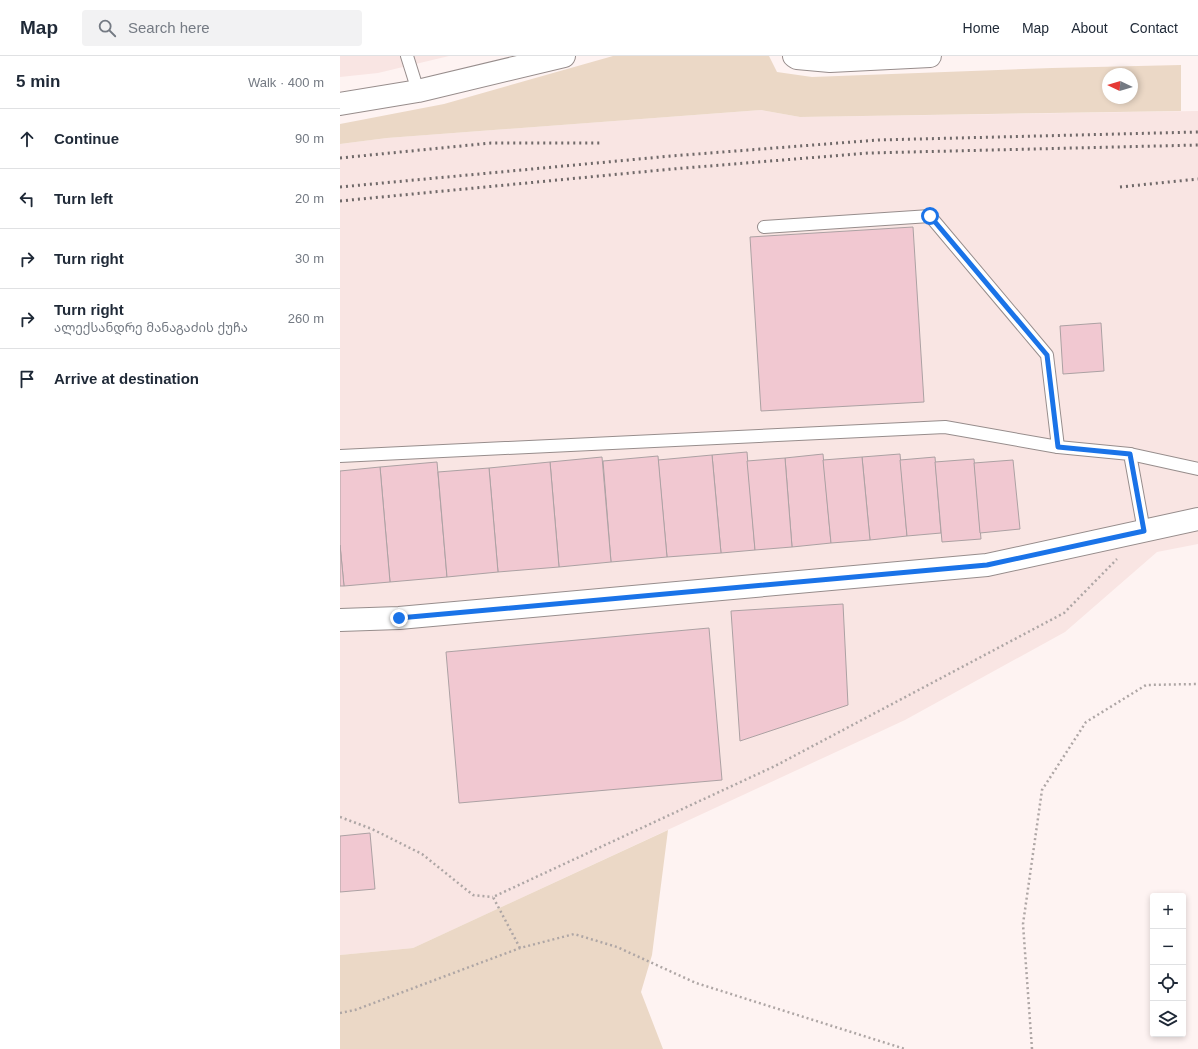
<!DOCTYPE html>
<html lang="en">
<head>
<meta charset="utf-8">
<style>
	:root { --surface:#fff; --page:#f2f2f3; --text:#1f2937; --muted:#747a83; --line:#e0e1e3 }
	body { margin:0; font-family:Helvetica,"Noto Sans Georgian",sans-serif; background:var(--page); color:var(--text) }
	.controls { position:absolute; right:12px; bottom:12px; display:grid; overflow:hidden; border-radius:4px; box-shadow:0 2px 6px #0003 }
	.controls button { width:36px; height:36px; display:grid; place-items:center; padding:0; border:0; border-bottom:1px solid var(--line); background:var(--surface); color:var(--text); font:20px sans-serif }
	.compass { position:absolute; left:762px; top:12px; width:36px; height:36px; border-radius:50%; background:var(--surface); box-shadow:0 2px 6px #0003; rotate:274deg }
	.stop { position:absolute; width:12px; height:12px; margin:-9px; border:3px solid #1a73e8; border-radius:50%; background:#fff }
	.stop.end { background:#1a73e8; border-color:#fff; box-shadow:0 1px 4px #0008 }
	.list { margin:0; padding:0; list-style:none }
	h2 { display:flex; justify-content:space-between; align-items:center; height:52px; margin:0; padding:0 16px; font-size:17px }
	h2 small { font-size:13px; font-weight:400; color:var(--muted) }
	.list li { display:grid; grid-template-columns:26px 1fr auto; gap:12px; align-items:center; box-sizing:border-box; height:60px; padding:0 16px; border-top:1px solid var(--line) }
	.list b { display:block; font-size:15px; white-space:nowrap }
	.list p { margin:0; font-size:13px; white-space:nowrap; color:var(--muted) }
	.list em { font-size:13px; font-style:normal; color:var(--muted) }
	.icon { flex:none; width:22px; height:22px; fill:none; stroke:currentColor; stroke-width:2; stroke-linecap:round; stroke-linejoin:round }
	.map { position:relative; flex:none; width:858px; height:993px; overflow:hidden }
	header { display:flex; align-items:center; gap:24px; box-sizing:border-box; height:56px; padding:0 20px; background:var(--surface); border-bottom:1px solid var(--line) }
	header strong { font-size:19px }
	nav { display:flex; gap:22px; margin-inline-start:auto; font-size:14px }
	.search { width:280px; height:36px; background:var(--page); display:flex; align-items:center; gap:10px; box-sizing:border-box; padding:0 14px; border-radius:4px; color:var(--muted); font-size:15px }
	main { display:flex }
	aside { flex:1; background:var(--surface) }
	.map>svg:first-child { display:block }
	.built { fill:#f9e5e3 }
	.green { fill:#ebd8c6; fill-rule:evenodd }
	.building { fill:#f1c8d1; stroke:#aca1a3 }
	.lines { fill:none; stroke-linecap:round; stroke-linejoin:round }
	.service-casing { stroke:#978d8c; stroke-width:14 }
	.minor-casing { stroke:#978d8c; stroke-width:24 }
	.secondary-casing { stroke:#978d8c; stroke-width:24 }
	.path { stroke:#aea6a5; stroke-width:2.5; stroke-dasharray:2 3; stroke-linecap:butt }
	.service { stroke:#fff; stroke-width:12 }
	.minor { stroke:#fff; stroke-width:22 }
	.secondary { stroke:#fff; stroke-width:22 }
	.rail { stroke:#706969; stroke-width:3; stroke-dasharray:2 4; stroke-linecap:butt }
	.route { stroke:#1a73e8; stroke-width:5 }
</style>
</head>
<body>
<header>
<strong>Map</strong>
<div class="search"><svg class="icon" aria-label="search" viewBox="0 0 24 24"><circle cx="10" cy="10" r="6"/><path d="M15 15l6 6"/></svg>Search here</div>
<nav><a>Home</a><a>Map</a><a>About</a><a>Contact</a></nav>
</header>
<main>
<aside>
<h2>5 min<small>Walk · 400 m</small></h2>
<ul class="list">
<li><svg class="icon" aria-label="ahead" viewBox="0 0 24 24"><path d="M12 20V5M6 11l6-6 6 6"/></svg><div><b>Continue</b></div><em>90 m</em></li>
<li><svg class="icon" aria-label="left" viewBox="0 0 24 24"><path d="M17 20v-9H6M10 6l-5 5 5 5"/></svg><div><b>Turn left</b></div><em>20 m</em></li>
<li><svg class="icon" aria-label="right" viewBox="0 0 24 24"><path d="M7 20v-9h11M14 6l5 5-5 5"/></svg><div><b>Turn right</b></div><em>30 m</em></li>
<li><svg class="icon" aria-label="right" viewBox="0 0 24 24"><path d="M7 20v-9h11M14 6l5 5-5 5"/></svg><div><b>Turn right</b><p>ალექსანდრე მანაგაძის ქუჩა</p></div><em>260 m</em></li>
<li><svg class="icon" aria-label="arrive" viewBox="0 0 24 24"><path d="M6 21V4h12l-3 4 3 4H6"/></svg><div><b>Arrive at destination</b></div></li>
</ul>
</aside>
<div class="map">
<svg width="858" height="993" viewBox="0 0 858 993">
	<rect width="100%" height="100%" fill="#fef3f2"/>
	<!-- built -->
	<g class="built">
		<polygon points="0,0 109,0 38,17 0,21"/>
		<polygon points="421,54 460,61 858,55 858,488 817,496 725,576 565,664 73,892 0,899 0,88 47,82"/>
	</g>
	<!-- green -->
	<g class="green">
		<path d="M273,0H429L437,16L472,21L712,12L841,9V55L460,61L421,54L47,82L0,88V68L104,48ZM768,18H792V42H768Z"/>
		<polygon points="328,774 312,899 301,936 323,993 0,993 0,899 73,892"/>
	</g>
	<!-- building -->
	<g class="building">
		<polygon points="573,171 584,346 421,355 410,181"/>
		<polygon points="761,267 764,315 723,318 720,270"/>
		<polygon points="407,396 415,494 381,497 372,399"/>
		<polygon points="483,398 491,487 452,491 445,402"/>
		<polygon points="560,398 567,480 530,484 522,401"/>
		<polygon points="372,399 381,497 327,501 318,404"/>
		<polygon points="318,400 327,501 271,506 263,405"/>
		<polygon points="262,401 271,506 219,511 210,406"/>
		<polygon points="522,401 530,484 491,487 483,404"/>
		<polygon points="595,401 601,477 567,480 560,404"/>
		<polygon points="445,402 452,491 415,494 407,405"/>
		<polygon points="634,403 641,483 602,486 595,406"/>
		<polygon points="673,404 680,473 640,477 634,407"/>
		<polygon points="97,406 107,521 50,526 40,411"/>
		<polygon points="210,406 219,511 158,516 149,412"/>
		<polygon points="40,411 50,526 4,530 0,489 0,415"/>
		<polygon points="149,412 158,516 107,521 98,416"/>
		<polygon points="0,489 4,530 0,530"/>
		<polygon points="503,548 508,649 400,685 391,555"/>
		<polygon points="369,572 382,724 119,747 106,596"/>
		<polygon points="30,777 35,833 0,836 0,780"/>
	</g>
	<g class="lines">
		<defs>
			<g id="service">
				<polyline points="67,0 78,35"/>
				<polyline points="424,171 590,160 707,299 718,391"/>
				<polyline points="790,398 858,413"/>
				<polyline points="0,400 605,371 718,391 790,398 804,475"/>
			</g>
			<g id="minor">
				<polyline points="454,0 457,2 490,5 590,0"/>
				<polyline points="0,564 59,562 647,509 858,463"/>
			</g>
			<polyline id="secondary" points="0,48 78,35 224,0"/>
		</defs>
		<!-- service casing -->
		<use href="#service" class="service-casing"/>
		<!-- minor casing -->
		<use href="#minor" class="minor-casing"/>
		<!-- secondary casing -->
		<use href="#secondary" class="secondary-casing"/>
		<!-- path -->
		<g class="path">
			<polyline points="0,761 32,773 82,798 133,839 153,841"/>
			<polyline points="180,892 153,841 435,710 724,557 777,503"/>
			<polyline points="0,957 15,954 180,892 234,878 277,891 356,927 565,993"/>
			<polyline points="692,993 683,868 702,734 746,666 806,629 858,628"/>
		</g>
		<!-- service -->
		<use href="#service" class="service"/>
		<!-- minor -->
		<use href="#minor" class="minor"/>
		<!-- secondary -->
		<use href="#secondary" class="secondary"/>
		<!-- rail -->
		<g class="rail">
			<polyline points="0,102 151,87 263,87"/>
			<polyline points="0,131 331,100 538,84 858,76"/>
			<polyline points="780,131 858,123"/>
			<polyline points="0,145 332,113 529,97 858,89"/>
		</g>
	</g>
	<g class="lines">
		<!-- route -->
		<polyline class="route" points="59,562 647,509 804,475 790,398 718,391 707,299 590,160"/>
	</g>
</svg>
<div class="controls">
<button>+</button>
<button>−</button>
<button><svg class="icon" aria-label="locate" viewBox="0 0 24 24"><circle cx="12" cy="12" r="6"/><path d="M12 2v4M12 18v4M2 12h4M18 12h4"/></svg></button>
<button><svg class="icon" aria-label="layers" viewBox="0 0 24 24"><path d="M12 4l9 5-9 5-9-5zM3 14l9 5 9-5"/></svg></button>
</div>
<svg class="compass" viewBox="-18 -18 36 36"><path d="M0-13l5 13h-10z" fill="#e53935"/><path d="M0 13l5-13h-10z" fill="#747a83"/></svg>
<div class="stop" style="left:590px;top:160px"></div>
<div class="stop end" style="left:59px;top:562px"></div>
</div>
</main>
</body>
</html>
